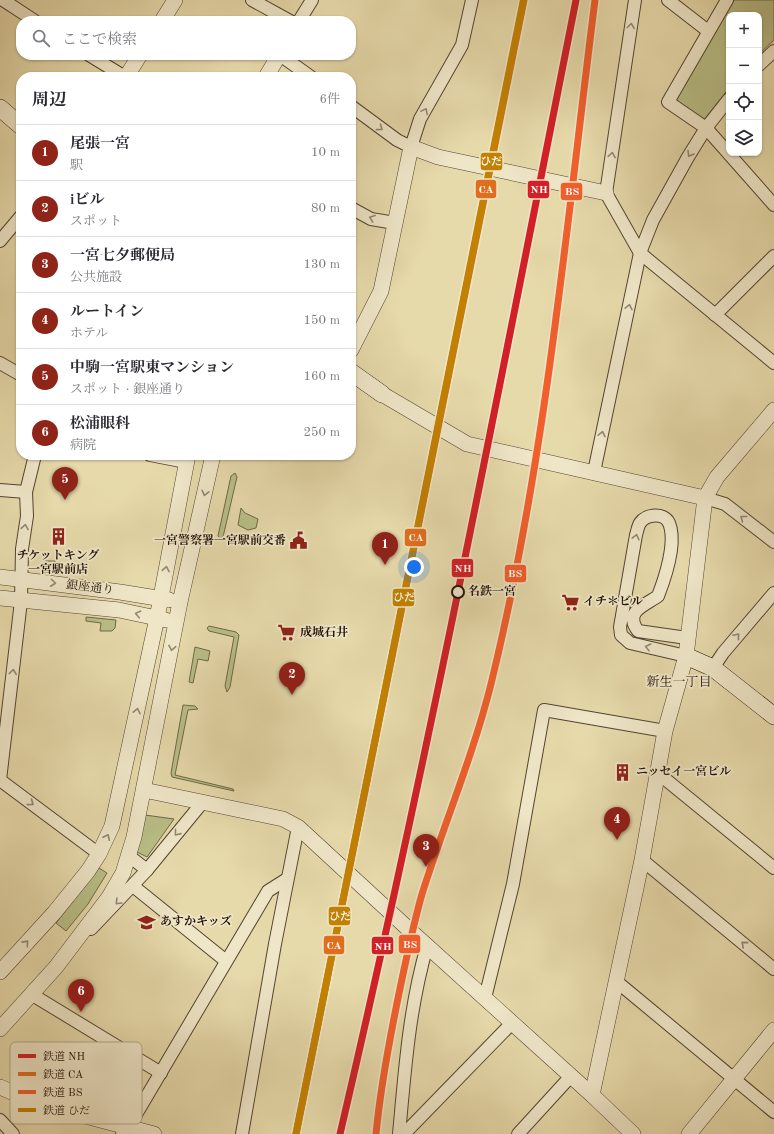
<!DOCTYPE html>
<html lang="ja">
<head>
<meta charset="utf-8">
<style>
	:root { --surface:#fff; --page:#f7f7f7; --text:#2b2b33; --muted:#7c7c81; --line:#e1e1e2; --accent:#8f2418 }
	body { margin:0; font-family:"Old Standard TT","Noto Serif JP",serif; background:var(--page); color:var(--text) }
	.controls { position:absolute; right:12px; top:12px; display:grid; overflow:hidden; border-radius:8px; box-shadow:0 1px 3px #0004 }
	.controls button { width:36px; height:36px; display:grid; place-items:center; padding:0; border:0; border-bottom:1px solid var(--line); background:var(--surface); color:var(--text); font:20px sans-serif }
	.you { position:absolute; left:414px; top:567px; width:14px; height:14px; margin:-10px; border:3px solid #fff; border-radius:50%; background:#1a73e8; box-shadow:0 0 0 6px #1a73e833 }
	.badge { display:grid; place-items:center; width:26px; height:26px; border-radius:50%; background:var(--accent); color:#fff; font-size:13px; font-weight:700 }
	.pin { position:absolute; translate:-50% -33px; filter:drop-shadow(0 1px 2px #0008) }
	.pin::after { content:''; position:absolute; top:21px; width:14px; height:12px; background:inherit; clip-path:polygon(0 0,100% 0,50% 100%) }
	.list { margin:0; padding:0; list-style:none }
	h2 { display:flex; justify-content:space-between; align-items:center; height:52px; margin:0; padding:0 16px; font-size:17px }
	h2 small { font-size:13px; font-weight:400; color:var(--muted) }
	.list li { display:grid; grid-template-columns:26px 1fr auto; gap:12px; align-items:center; box-sizing:border-box; height:56px; padding:0 16px; border-top:1px solid var(--line) }
	.list b { display:block; font-size:15px; white-space:nowrap }
	.list p { margin:0; font-size:13px; white-space:nowrap; color:var(--muted) }
	.list em { font-size:13px; font-style:normal; color:var(--muted) }
	.icon { flex:none; width:22px; height:22px; fill:none; stroke:currentColor; stroke-width:2; stroke-linecap:round; stroke-linejoin:round }
	.map { position:relative; flex:none; width:774px; height:1134px; overflow:hidden }
	.search { position:absolute; background:var(--surface); box-shadow:0 1px 3px #0004; left:16px; top:16px; width:340px; height:44px; display:flex; align-items:center; gap:10px; box-sizing:border-box; padding:0 14px; border-radius:16px; color:var(--muted); font-size:15px }
	.panel { position:absolute; background:var(--surface); box-shadow:0 1px 3px #0004; left:16px; top:72px; width:340px; height:388px; border-radius:16px }
	.map>svg:first-child { display:block }
	.green { fill:#b9be86; stroke:#6d6848 }
	.lines { fill:none; stroke-linecap:round; stroke-linejoin:round }
	.minor-casing { stroke:#524431; stroke-width:14 }
	.tertiary-casing { stroke:#524431; stroke-width:16 }
	.secondary-casing { stroke:#211209; stroke-width:18 }
	.minor { stroke:#efe6c8; stroke-width:12 }
	.tertiary { stroke:#efe6c8; stroke-width:15 }
	.secondary { stroke:#efe6c8; stroke-width:17 }
	.rail-1-casing { stroke:#efe6c8; stroke-width:10 }
	.rail-2-casing { stroke:#efe6c8; stroke-width:10 }
	.rail-3-casing { stroke:#efe6c8; stroke-width:10 }
	.rail-4-casing { stroke:#efe6c8; stroke-width:10 }
	.rail-1 { stroke:#d12027; stroke-width:7 }
	.rail-2 { stroke:#df6f1f; stroke-width:7 }
	.rail-3 { stroke:#f05f2c; stroke-width:7 }
	.rail-4 { stroke:#c28102; stroke-width:7 }
	.oneway { stroke:#928772 }
	.stop-dot { fill:#efe6c8; stroke:#211209; stroke-width:2 }
	.labels { text-anchor:middle; dominant-baseline:central; stroke-width:3.5; stroke-linejoin:round; paint-order:stroke }
	.poi-label { font-size:12px; font-weight:bold; fill:#211209; stroke:#efe6c8; text-anchor:start }
	.street-label { font-size:12px; fill:#211209; stroke:#efe6c8 }
	.stop-label { font-size:12px; font-weight:bold; fill:#211209; stroke:#efe6c8; text-anchor:start }
	.neighbourhood-label { font-size:13px; fill:#211209; stroke:#efe6c8 }
	.key { fill:#efe6c8; stroke:#b1a68f; stroke-width:1 }
	.key-label { font-size:11px; fill:#211209 }
	.line-badge { stroke:#efe6c8; stroke-width:1.5 }
	.badge-label { font-size:11px; text-anchor:middle; font-weight:bold; fill:#fff }
</style>
</head>
<body>
<div class="map">
<svg width="774" height="1134" viewBox="0 0 774 1134">
	<rect width="100%" height="100%" fill="#e6d9aa"/>
	<filter id="stains"><feTurbulence type="fractalNoise" baseFrequency=".005" numOctaves="4"/><feColorMatrix values="0 0 0 0 .2 0 0 0 0 .09 0 0 0 0 .02 0 0 0 .5 -.17"/></filter>
	<radialGradient id="worn" r=".72"><stop offset=".6" stop-color="#630" stop-opacity="0"/><stop offset="1" stop-color="#630" stop-opacity=".3"/></radialGradient>
	<!-- green -->
	<g class="green">
		<polygon points="734,0 774,0 774,40 759,54 759,15 729,15 729,88 703,121 674,101 694,63"/>
		<polygon points="235,473 237,477 223,537 220,538 218,536 231,476"/>
		<polygon points="241,508 245,513 258,519 256,528 248,530 238,525"/>
		<polygon points="45,561 56,561 61,566 60,572 55,575 51,572 48,574 44,572 46,570"/>
		<polygon points="86,617 116,620 115,628 112,631 100,631 101,623 86,621"/>
		<polygon points="209,626 236,632 239,635 230,687 227,692 225,686 234,637 209,631 207,628"/>
		<polygon points="195,647 210,651 208,661 198,659 193,683 189,682"/>
		<polygon points="183,705 195,706 198,709 188,710 175,775 233,789 234,791 172,777 171,773"/>
		<polygon points="145,815 174,819 147,857 135,851"/>
		<polygon points="99,868 107,873 88,904 66,931 56,923"/>
	</g>
	<g class="lines">
		<defs>
			<g id="minor">
				<polyline points="3,0 35,21"/>
				<polyline points="252,0 290,21"/>
				<polyline points="635,0 606,193 640,253 774,363"/>
				<polyline points="668,0 708,31"/>
				<polyline points="727,0 668,102 706,128 774,205"/>
				<polyline points="299,21 312,0"/>
				<polyline points="89,55 125,77"/>
				<polyline points="280,55 311,77"/>
				<polyline points="759,65 774,51"/>
				<polyline points="351,106 397,140 411,147 420,119 462,45 472,0"/>
				<polyline points="351,208 371,219 395,223"/>
				<polyline points="0,241 21,216"/>
				<polyline points="715,315 774,256"/>
				<polyline points="0,363 21,375"/>
				<polyline points="150,455 186,462"/>
				<polyline points="594,472 640,253 653,220 688,157 706,128 729,99"/>
				<polyline points="0,490 26,492"/>
				<polyline points="705,498 725,504 774,542"/>
				<path d="M686,656L630,643L621,635L620,627L636,535C637,532 638,526 640,523C646,514 664,512 669,523C677,542 665,578 658,596C646,605 623,611 638,631L687,638"/>
				<polyline points="713,668 723,653 774,593"/>
				<polyline points="659,774 774,868"/>
				<polyline points="0,780 21,601 22,549 27,516 26,492 35,455"/>
				<polyline points="0,780 99,854"/>
				<polyline points="642,860 774,969"/>
				<polyline points="147,870 202,803"/>
				<polyline points="133,886 226,961"/>
				<polyline points="91,929 147,870 129,856"/>
				<polyline points="616,981 774,1112"/>
				<polyline points="31,994 161,1073"/>
				<polyline points="485,998 513,884 544,710 665,731"/>
				<polyline points="0,1120 13,1134"/>
				<polyline points="122,1134 128,1128 268,891 287,879"/>
				<polyline points="242,1134 275,944 298,827"/>
				<path d="M399,1134C405,1069 409,1009 427,946"/>
				<polyline points="404,1134 512,1023"/>
				<polyline points="518,1134 571,1076"/>
			</g>
			<g id="tertiary">
				<polyline points="162,21 175,0"/>
				<polyline points="126,77 140,55"/>
				<polyline points="266,77 279,55"/>
				<polyline points="351,350 381,291 411,147 438,157 606,193"/>
				<polyline points="382,394 467,444 705,498"/>
				<polyline points="0,577 120,592 169,600"/>
				<polyline points="0,598 119,610 166,620"/>
				<polyline points="144,790 283,819 298,827 416,936 592,1095 633,1134"/>
				<polyline points="0,972 54,913 88,871 99,854 112,826 157,618 188,455"/>
				<polyline points="0,1029 56,967 109,897 123,873 134,837 180,602 213,455"/>
				<polyline points="0,1087 39,1104 154,1134"/>
				<polyline points="592,1095 642,860 665,731 686,656 705,498 717,477 774,410"/>
				<polyline points="689,1134 774,1030"/>
			</g>
			<g id="secondary">
				<polyline points="0,108 21,126"/>
				<polyline points="351,372 382,394"/>
				<polyline points="686,656 713,668 774,716"/>
			</g>
		</defs>
		<!-- minor casing -->
		<use href="#minor" class="minor-casing"/>
		<!-- tertiary casing -->
		<use href="#tertiary" class="tertiary-casing"/>
		<!-- secondary casing -->
		<use href="#secondary" class="secondary-casing"/>
		<!-- minor -->
		<use href="#minor" class="minor"/>
		<!-- tertiary -->
		<use href="#tertiary" class="tertiary"/>
		<!-- secondary -->
		<use href="#secondary" class="secondary"/>
		<defs>
			<path id="rail-1" d="M340,1134C428,758 501,379 576,0"/>
			<polyline id="rail-2" points="296,1134 524,0"/>
			<path id="rail-3" d="M376,1134C381,1082 391,1031 402,979C408,951 414,922 422,894C444,824 473,756 491,684C546,460 566,228 595,0"/>
			<polyline id="rail-4" points="296,1134 523,2"/>
		</defs>
		<!-- rail-1 casing -->
		<use href="#rail-1" class="rail-1-casing"/>
		<!-- rail-2 casing -->
		<use href="#rail-2" class="rail-2-casing"/>
		<!-- rail-3 casing -->
		<use href="#rail-3" class="rail-3-casing"/>
		<!-- rail-4 casing -->
		<use href="#rail-4" class="rail-4-casing"/>
		<!-- rail-1 -->
		<use href="#rail-1" class="rail-1"/>
		<!-- rail-2 -->
		<use href="#rail-2" class="rail-2"/>
		<!-- rail-3 -->
		<use href="#rail-3" class="rail-3"/>
		<!-- rail-4 -->
		<use href="#rail-4" class="rail-4"/>
	</g>
	<!-- one-way arrows -->
	<defs><path id="oneway-chevron" d="M-2-3.5L2.5 0L-2 3.5" fill="none" stroke-width="1.6" stroke-linecap="round" stroke-linejoin="round"/></defs>
	<g class="oneway">
		<use href="#oneway-chevron" transform="translate(631 26) rotate(-82)"/>
		<use href="#oneway-chevron" transform="translate(425 111) rotate(-62)"/>
		<use href="#oneway-chevron" transform="translate(380 128) rotate(36)"/>
		<use href="#oneway-chevron" transform="translate(690 154) rotate(121)"/>
		<use href="#oneway-chevron" transform="translate(612 155) rotate(-81)"/>
		<use href="#oneway-chevron" transform="translate(372 218) rotate(-160)"/>
		<use href="#oneway-chevron" transform="translate(629 307) rotate(-78)"/>
		<use href="#oneway-chevron" transform="translate(602 434) rotate(-78)"/>
		<use href="#oneway-chevron" transform="translate(205 493) rotate(103)"/>
		<use href="#oneway-chevron" transform="translate(743 518) rotate(-142)"/>
		<use href="#oneway-chevron" transform="translate(25 527) rotate(-81)"/>
		<use href="#oneway-chevron" transform="translate(636 537) rotate(-76)"/>
		<use href="#oneway-chevron" transform="translate(166 569) rotate(-79)"/>
		<use href="#oneway-chevron" transform="translate(53 583) rotate(7)"/>
		<use href="#oneway-chevron" transform="translate(138 614) rotate(-168)"/>
		<use href="#oneway-chevron" transform="translate(737 636) rotate(-50)"/>
		<use href="#oneway-chevron" transform="translate(648 647) rotate(-166)"/>
		<use href="#oneway-chevron" transform="translate(172 648) rotate(101)"/>
		<use href="#oneway-chevron" transform="translate(13 672) rotate(-83)"/>
		<use href="#oneway-chevron" transform="translate(137 711) rotate(-78)"/>
		<use href="#oneway-chevron" transform="translate(31 803) rotate(37)"/>
		<use href="#oneway-chevron" transform="translate(177 833) rotate(129)"/>
		<use href="#oneway-chevron" transform="translate(107 837) rotate(-65)"/>
		<use href="#oneway-chevron" transform="translate(118 902) rotate(134)"/>
		<use href="#oneway-chevron" transform="translate(26 943) rotate(-48)"/>
		<use href="#oneway-chevron" transform="translate(744 944) rotate(-140)"/>
	</g>
	<!-- icons -->
	<defs>
		<symbol id="building-bare" viewBox="-9 -9 18 18"><path d="M-4-6H4V6H1V3H-1V6H-4ZM-2.5-4.3h1.7v1.8h-1.7ZM.8-4.3h1.7v1.8H.8ZM-2.5-1h1.7V.8h-1.7ZM.8-1h1.7V.8H.8Z" fill="#8f2418" stroke="#efe6c8" stroke-width="2.5" paint-order="stroke"/></symbol>
		<symbol id="civic-bare" viewBox="-9 -9 18 18"><path d="M-.6-6.5H3V-4.5H.6V-3L4-1V1h2V6H-6V1h2V-1L-.6-3ZM-1.2 2.5V6h2.4V2.5Z" fill="#8f2418" stroke="#efe6c8" stroke-width="2.5" paint-order="stroke"/></symbol>
		<symbol id="supermarket-bare" viewBox="-9 -9 18 18"><path d="M-6-5.5h2.5l.6 2H6L4.5 2H-2.5L-4.4-4H-6ZM-1.5 3.2a1.3 1.3 0 1 0 .1 0ZM3 3.2a1.3 1.3 0 1 0 .1 0Z" fill="#8f2418" stroke="#efe6c8" stroke-width="2.5" paint-order="stroke"/></symbol>
		<symbol id="school-bare" viewBox="-9 -9 18 18"><path d="M0-5L7-2L0 1L-7-2ZM-4 1L0 2.5L4 1V4Q0 6-4 4Z" fill="#8f2418" stroke="#efe6c8" stroke-width="2.5" paint-order="stroke"/></symbol>
	</defs>
	<g fill-rule="evenodd">
		<use href="#building-bare" x="46" y="524" width="25" height="25"/>
		<use href="#civic-bare" x="286" y="528" width="25" height="25"/>
		<use href="#supermarket-bare" x="558" y="590" width="25" height="25"/>
		<use href="#supermarket-bare" x="274" y="620" width="25" height="25"/>
		<use href="#building-bare" x="610" y="760" width="25" height="25"/>
		<use href="#school-bare" x="134" y="910" width="25" height="25"/>
	</g>
	<!-- markers -->
	<circle class="stop-dot" cx="458" cy="592" r="6"/>
	<g class="labels">
		<!-- poi labels -->
		<g class="poi-label">
			<text x="286" y="541" text-anchor="end">一宮警察署一宮駅前交番</text>
			<text x="58" y="556" text-anchor="middle">チケットキング<tspan x="58" dy="14">一宮駅前店</tspan></text>
			<text x="583" y="602">イチ＊ビル</text>
			<text x="300" y="633">成城石井</text>
			<text x="636" y="772">ニッセイ一宮ビル</text>
			<text x="160" y="922">あすかキッズ</text>
		</g>
		<!-- street labels -->
		<g class="street-label">
			<text transform="translate(90 588) rotate(7)">銀座通り</text>
		</g>
		<!-- stop labels -->
		<g class="stop-label">
			<text x="468" y="592">名鉄一宮</text>
		</g>
		<!-- neighbourhood labels -->
		<g class="neighbourhood-label">
			<text x="679" y="682">新生一丁目</text>
		</g>
	</g>
	<!-- legend -->
	<rect x="10" y="1042" width="132" height="82" rx="6" class="key"/>
	<rect x="18" y="1054" width="18" height="4" fill="#d12027"/>
	<rect x="18" y="1072" width="18" height="4" fill="#df6f1f"/>
	<rect x="18" y="1090" width="18" height="4" fill="#f05f2c"/>
	<rect x="18" y="1108" width="18" height="4" fill="#c28102"/>
	<g class="key-label">
		<text x="43" y="1060">鉄道 NH</text>
		<text x="43" y="1078">鉄道 CA</text>
		<text x="43" y="1096">鉄道 BS</text>
		<text x="43" y="1114">鉄道 ひだ</text>
	</g>
	<g class="line-badge">
		<rect x="480" y="152" width="23" height="19" rx="4" fill="#c28102"/>
		<rect x="475" y="179" width="22" height="20" rx="4" fill="#df6f1f"/>
		<rect x="527" y="180" width="23" height="19" rx="4" fill="#d12027"/>
		<rect x="560" y="182" width="23" height="19" rx="4" fill="#f05f2c"/>
		<rect x="404" y="528" width="23" height="19" rx="4" fill="#df6f1f"/>
		<rect x="451" y="558" width="23" height="20" rx="4" fill="#d12027"/>
		<rect x="504" y="564" width="23" height="19" rx="4" fill="#f05f2c"/>
		<rect x="392" y="588" width="23" height="19" rx="4" fill="#c28102"/>
		<rect x="328" y="906" width="23" height="20" rx="4" fill="#c28102"/>
		<rect x="398" y="934" width="23" height="20" rx="4" fill="#f05f2c"/>
		<rect x="323" y="935" width="22" height="20" rx="4" fill="#df6f1f"/>
		<rect x="371" y="936" width="23" height="19" rx="4" fill="#d12027"/>
	</g>
	<g class="badge-label">
		<text x="491" y="165">ひだ</text>
		<text x="486" y="193">CA</text>
		<text x="539" y="193">NH</text>
		<text x="572" y="195">BS</text>
		<text x="416" y="541">CA</text>
		<text x="463" y="572">NH</text>
		<text x="515" y="577">BS</text>
		<text x="404" y="601">ひだ</text>
		<text x="340" y="920">ひだ</text>
		<text x="410" y="948">BS</text>
		<text x="334" y="949">CA</text>
		<text x="383" y="950">NH</text>
	</g>
	<rect width="100%" height="100%" filter="url(#stains)"/>
	<rect width="100%" height="100%" fill="url(#worn)"/>
</svg>
<div class="controls">
<button>+</button>
<button>−</button>
<button><svg class="icon" aria-label="locate" viewBox="0 0 24 24"><circle cx="12" cy="12" r="6"/><path d="M12 2v4M12 18v4M2 12h4M18 12h4"/></svg></button>
<button><svg class="icon" aria-label="layers" viewBox="0 0 24 24"><path d="M12 4l9 5-9 5-9-5zM3 14l9 5 9-5"/></svg></button>
</div>
<div class="you"></div>
<div class="pin badge" style="left:385px;top:565px">1</div>
<div class="pin badge" style="left:292px;top:695px">2</div>
<div class="pin badge" style="left:426px;top:867px">3</div>
<div class="pin badge" style="left:617px;top:840px">4</div>
<div class="pin badge" style="left:65px;top:500px">5</div>
<div class="pin badge" style="left:81px;top:1012px">6</div>
<div class="search"><svg class="icon" aria-label="search" viewBox="0 0 24 24"><circle cx="10" cy="10" r="6"/><path d="M15 15l6 6"/></svg>ここで検索</div>
<section class="panel">
<h2>周辺<small>6件</small></h2>
<ul class="list">
<li><span class="badge">1</span><div><b>尾張一宮</b><p>駅</p></div><em>10 m</em></li>
<li><span class="badge">2</span><div><b>iビル</b><p>スポット</p></div><em>80 m</em></li>
<li><span class="badge">3</span><div><b>一宮七夕郵便局</b><p>公共施設</p></div><em>130 m</em></li>
<li><span class="badge">4</span><div><b>ルートイン</b><p>ホテル</p></div><em>150 m</em></li>
<li><span class="badge">5</span><div><b>中駒一宮駅東マンション</b><p>スポット · 銀座通り</p></div><em>160 m</em></li>
<li><span class="badge">6</span><div><b>松浦眼科</b><p>病院</p></div><em>250 m</em></li>
</ul>
</section>
</div>
</body>
</html>
